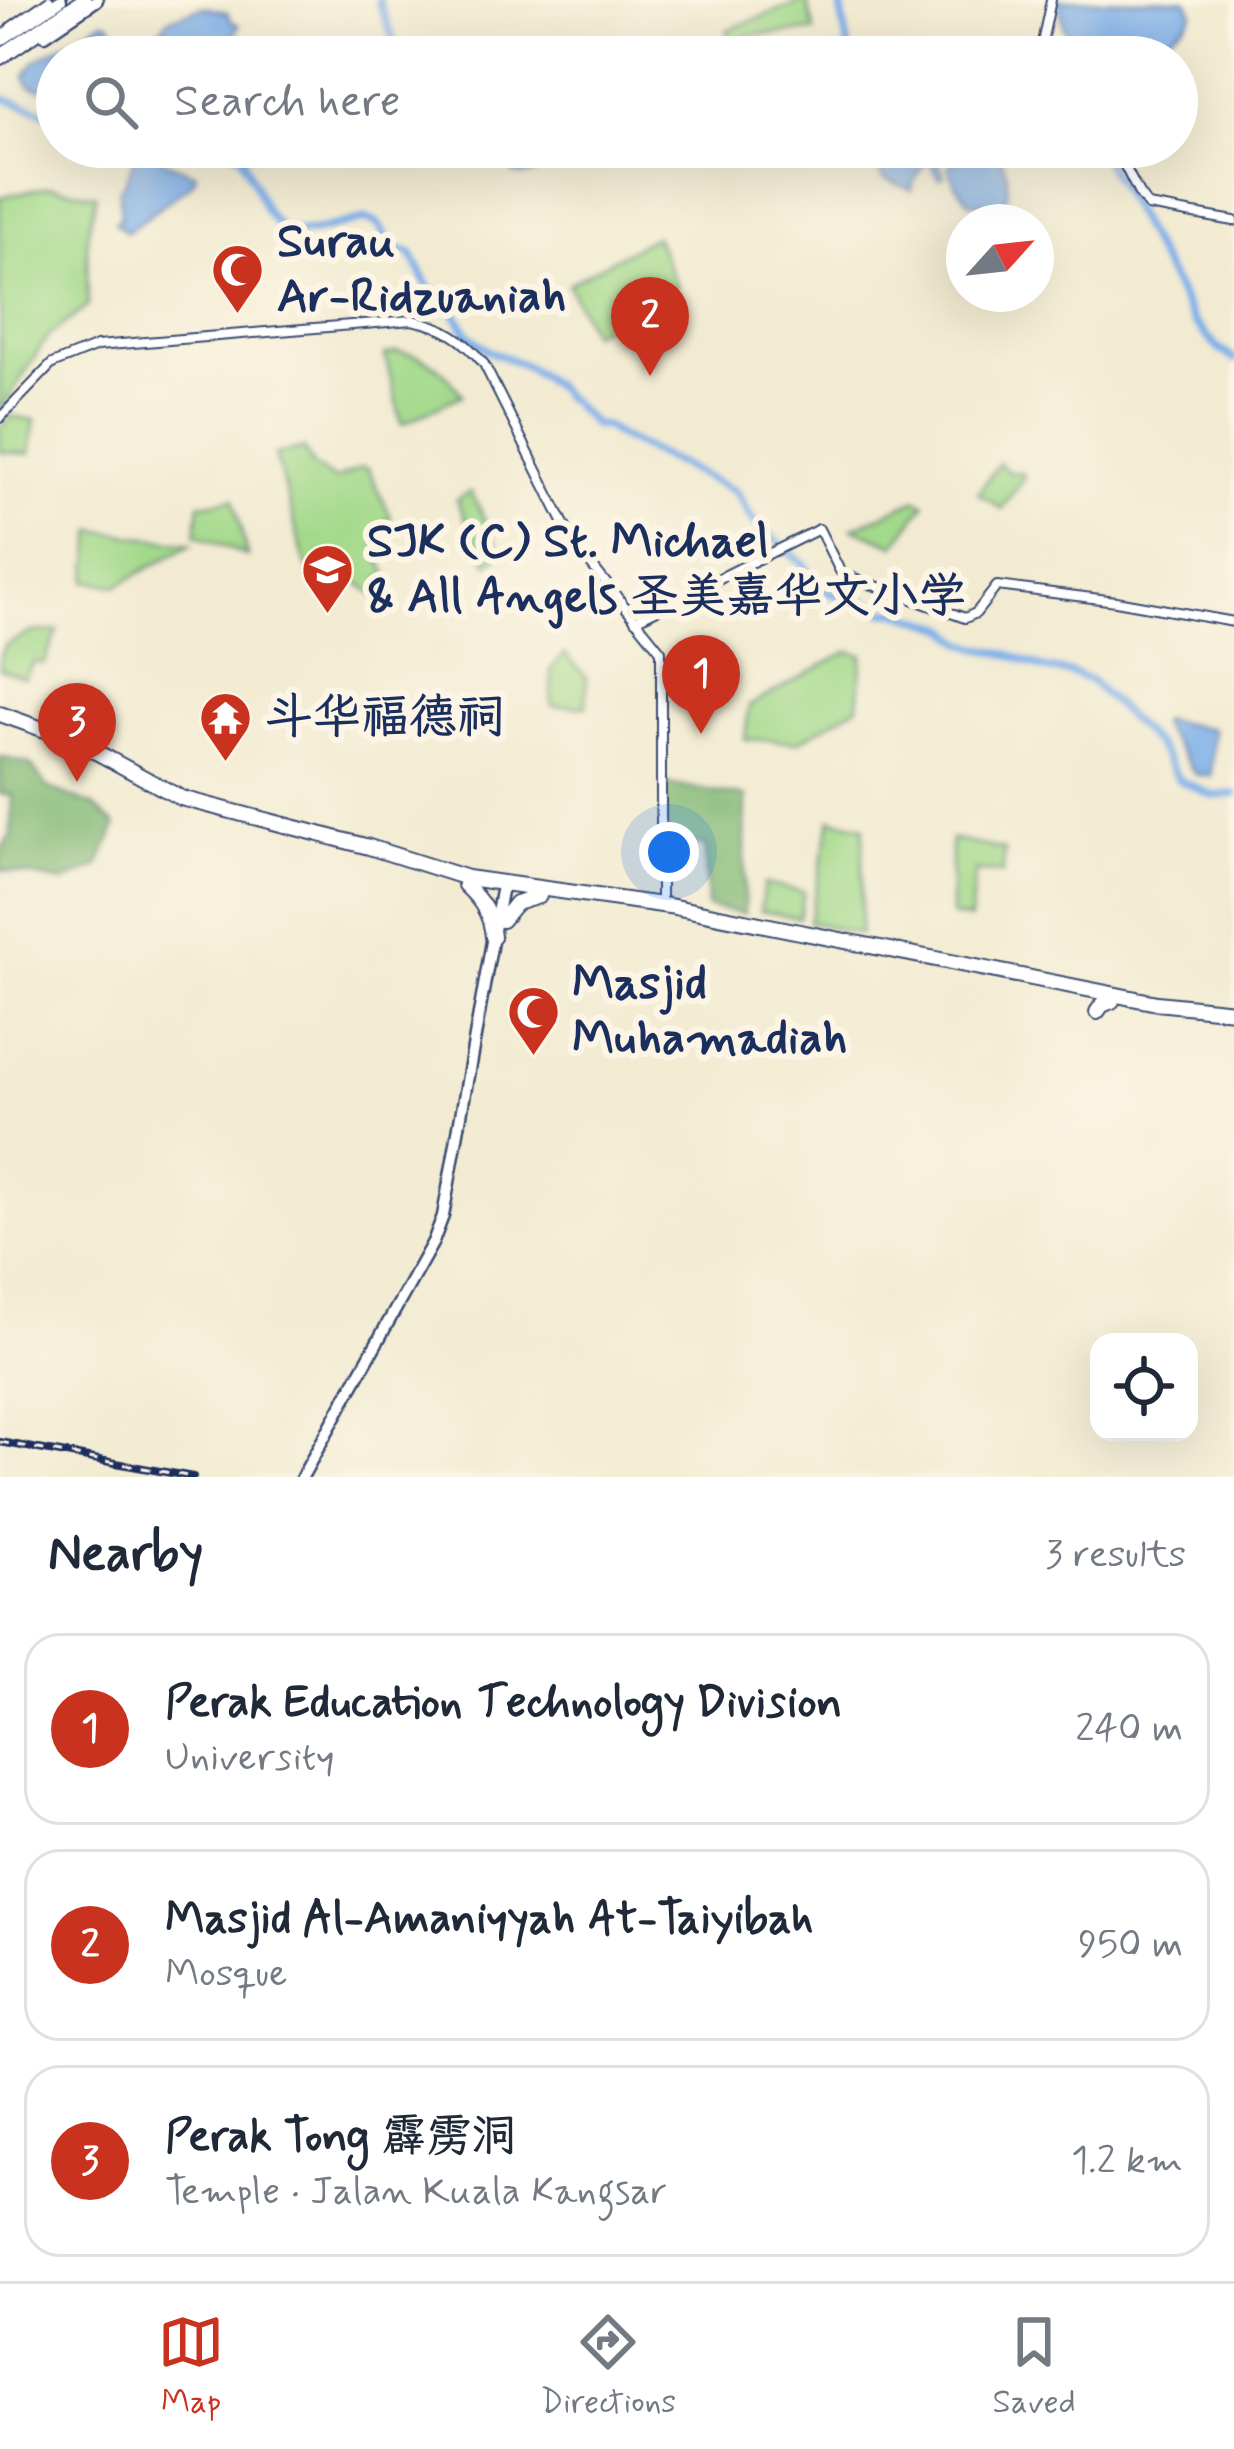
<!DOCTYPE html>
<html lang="en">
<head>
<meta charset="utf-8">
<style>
	:root { --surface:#fff; --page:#f2f2f3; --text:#1f2937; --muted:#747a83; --line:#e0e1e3; --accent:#c8321e }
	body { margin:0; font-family:Mynerve,"LXGW WenKai TC",sans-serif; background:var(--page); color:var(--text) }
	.controls { position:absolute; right:36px; bottom:36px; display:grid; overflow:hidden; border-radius:24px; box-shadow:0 12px 48px #0002 }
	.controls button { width:108px; height:108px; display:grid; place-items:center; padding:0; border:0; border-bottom:3px solid var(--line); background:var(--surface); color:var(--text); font:60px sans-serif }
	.compass { position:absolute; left:946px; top:204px; width:108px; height:108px; border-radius:50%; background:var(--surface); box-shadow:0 12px 48px #0002; rotate:63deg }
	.you { position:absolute; left:669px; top:852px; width:42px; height:42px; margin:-30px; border:9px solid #fff; border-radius:50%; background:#1a73e8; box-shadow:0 0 0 18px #1a73e833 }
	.badge { display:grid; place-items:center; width:78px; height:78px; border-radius:50%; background:var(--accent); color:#fff; font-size:39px; font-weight:700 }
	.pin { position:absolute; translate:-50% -99px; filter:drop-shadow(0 3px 6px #0008) }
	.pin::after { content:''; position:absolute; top:63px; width:42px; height:36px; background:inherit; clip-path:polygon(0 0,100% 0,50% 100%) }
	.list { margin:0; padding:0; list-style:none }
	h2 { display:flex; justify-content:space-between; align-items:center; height:156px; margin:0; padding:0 48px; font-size:51px }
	h2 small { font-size:39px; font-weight:400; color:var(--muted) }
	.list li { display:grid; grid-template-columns:78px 1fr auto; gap:36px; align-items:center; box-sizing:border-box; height:192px; margin:0 24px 24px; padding:0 24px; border:3px solid var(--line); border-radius:36px }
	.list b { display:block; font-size:45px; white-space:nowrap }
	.list p { margin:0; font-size:39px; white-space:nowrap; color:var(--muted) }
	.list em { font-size:39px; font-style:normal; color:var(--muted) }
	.icon { flex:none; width:66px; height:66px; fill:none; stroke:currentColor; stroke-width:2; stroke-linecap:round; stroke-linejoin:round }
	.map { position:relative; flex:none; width:1234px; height:1477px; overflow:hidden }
	.search { position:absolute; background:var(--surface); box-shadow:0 12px 48px #0002; left:36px; right:36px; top:36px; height:132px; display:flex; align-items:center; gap:30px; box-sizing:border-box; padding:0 42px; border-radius:66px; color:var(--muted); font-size:45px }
	.sheet { height:804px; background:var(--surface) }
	nav { display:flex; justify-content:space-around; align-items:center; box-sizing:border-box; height:168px; border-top:3px solid var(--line); background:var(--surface); font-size:33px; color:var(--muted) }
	nav a { display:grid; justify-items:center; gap:6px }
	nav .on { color:var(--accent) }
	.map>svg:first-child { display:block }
	.green { fill:#a3d98a; stroke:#5f8474; stroke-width:3 }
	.forest { fill:#82b976; stroke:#4e746a; stroke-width:3 }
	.water { fill:#7cafe9; stroke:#4c6fa4; stroke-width:3 }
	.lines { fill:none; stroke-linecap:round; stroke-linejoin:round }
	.river { stroke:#7cafe9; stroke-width:8 }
	.minor-casing { stroke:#3b4b6f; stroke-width:12 }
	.major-casing { stroke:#3b4b6f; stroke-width:15 }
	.highway-casing { stroke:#3b4b6f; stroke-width:18 }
	.minor { stroke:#fff; stroke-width:8 }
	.major { stroke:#fff; stroke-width:10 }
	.highway { stroke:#fff; stroke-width:14 }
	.rail-casing { stroke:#1b2f5e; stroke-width:8 }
	.rail { stroke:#fcf5e5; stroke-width:3; stroke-dasharray:9; stroke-linecap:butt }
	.labels { text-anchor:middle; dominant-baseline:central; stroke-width:12; stroke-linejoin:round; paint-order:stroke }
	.poi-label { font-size:48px; font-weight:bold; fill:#1b2f5e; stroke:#fcf5e5; text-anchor:start }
</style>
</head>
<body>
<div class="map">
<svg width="1234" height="1477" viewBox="0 0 1234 1477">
	<rect width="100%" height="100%" fill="#fcf5e5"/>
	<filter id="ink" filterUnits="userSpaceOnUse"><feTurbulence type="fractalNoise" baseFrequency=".00833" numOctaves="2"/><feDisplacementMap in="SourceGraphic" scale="24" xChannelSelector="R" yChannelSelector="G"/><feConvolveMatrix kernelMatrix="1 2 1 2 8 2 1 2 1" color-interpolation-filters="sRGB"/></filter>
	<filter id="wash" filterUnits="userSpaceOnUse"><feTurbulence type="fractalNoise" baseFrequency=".004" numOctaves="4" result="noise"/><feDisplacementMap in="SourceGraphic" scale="48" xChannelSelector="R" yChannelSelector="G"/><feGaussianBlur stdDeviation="2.7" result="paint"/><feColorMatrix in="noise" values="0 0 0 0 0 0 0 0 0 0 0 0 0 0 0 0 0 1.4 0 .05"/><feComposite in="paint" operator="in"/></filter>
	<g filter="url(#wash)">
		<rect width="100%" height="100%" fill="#f2ebd1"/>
		<!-- green -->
		<g class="green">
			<polygon points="806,0 815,31 750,35 733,43 727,30"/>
			<polygon points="52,186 96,195 87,237 88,306 48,336 0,412 0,197"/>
			<polygon points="655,236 677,286 591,333 568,284"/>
			<path d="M398,352C429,354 445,371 462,395L402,424L385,355Z"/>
			<polygon points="11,416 35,420 30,454 0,452 0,428"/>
			<polygon points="304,449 313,466 335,480 362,467 368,469 391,517 376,529 380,544 376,551 388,574 380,578 388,602 382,601 328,557 312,578 305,562 275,454"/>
			<polygon points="999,463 1010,473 1021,472 1024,477 1002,509 978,493"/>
			<polygon points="471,492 501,553 488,564 456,500"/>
			<polygon points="234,499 247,556 196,535 200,504"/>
			<polygon points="917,499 925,504 895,545 853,528"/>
			<polygon points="94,530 191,544 117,586 87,581"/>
			<polygon points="58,631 44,664 34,662 24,678 0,669 0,656 4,646 32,632"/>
			<polygon points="849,651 863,655 858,706 798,742 745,739 749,706"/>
			<polygon points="565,654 587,678 586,706 552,706 551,669"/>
			<polygon points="831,819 864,826 860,934 809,922"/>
			<polygon points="951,839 1004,850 1003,873 975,872 970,920 951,916"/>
			<polygon points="764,884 804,892 799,918 760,911"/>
		</g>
		<!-- forest -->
		<g class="forest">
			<polygon points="0,757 30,764 48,788 94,806 116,826 99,866 64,882 0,870 0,851 11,835 12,795 0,794"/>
			<polygon points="665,784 746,797 744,914 707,907 705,845 666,843"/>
		</g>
		<!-- water -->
		<g class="water">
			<polygon points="1058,0 1187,0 1193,13 1187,22 1166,38 1110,32 1071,43 1065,30"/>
			<path d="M203,7L227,12L231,21L239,25C236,34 230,43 222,49C198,65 91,57 57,57V92L30,86L25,76L35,61L103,21L110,23L117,37L122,39L128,32L146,42L155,36L170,18Z"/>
			<path d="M513,147H547L552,149C548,168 532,181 513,173L511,153Z"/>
			<polygon points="873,147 967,147 937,158 944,176 939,178 930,162 925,163 913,183 912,190 883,178 873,157"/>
			<path d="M991,147C1008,164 1010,178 1006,201L996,205L970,202L955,184L948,166C962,153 972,149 991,147Z"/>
			<polygon points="154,150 163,161 196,174 193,182 127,232 115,222 121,216 119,190 126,180 137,153"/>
			<polygon points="1162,720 1213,729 1211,776 1195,774 1160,724"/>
		</g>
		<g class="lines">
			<!-- river -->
			<g class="river">
				<polyline points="378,0 400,57"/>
				<path d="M843,0C839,20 849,37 849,57"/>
				<polyline points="0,97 57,116"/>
				<polyline points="223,147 241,154 292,147"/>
				<polyline points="1095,147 1101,153 1194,322 1219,349 1234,359"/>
				<polyline points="241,154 266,212 283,231 311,232 366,219 377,223 395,248 411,253 429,288 456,314 469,335 489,351 522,364 552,384 594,425 605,426 617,435 736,492 751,518 803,564 820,587 832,594 864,601 884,612 897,612 948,628 963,642 974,646 1014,656 1042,668 1074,674 1091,681 1158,747 1179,780 1214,796 1234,794"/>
			</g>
		</g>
	</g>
	<g filter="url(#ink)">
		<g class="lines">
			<defs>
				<g id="minor">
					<polyline points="6,34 11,27 49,0"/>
					<polyline points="1039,57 1051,0"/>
					<polyline points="1115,147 1139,194 1148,206 1234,221"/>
					<path d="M0,418L52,364L97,346L412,320C444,326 464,339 484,364L573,542L661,651V903"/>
					<polyline points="635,620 819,529 840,571 845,575 965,618 976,613 997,586 1116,601 1234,622"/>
				</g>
				<g id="major">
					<polyline points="45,35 97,0"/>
					<polyline points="0,41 61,0"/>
					<polyline points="302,1477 433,1242 443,1216 501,891 505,885"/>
				</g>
				<g id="highway">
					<polyline points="0,57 84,0"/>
					<polyline points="0,714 76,741 181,798 369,847 467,878 669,906 1157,1003 1234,1011"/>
					<path d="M465,885C481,900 491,914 493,937"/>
					<polyline points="502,920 516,903 539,896"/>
					<polyline points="1097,1012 1102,1005 1112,1001"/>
				</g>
			</defs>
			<!-- minor casing -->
			<use href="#minor" class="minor-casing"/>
			<!-- major casing -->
			<use href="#major" class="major-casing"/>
			<!-- highway casing -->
			<use href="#highway" class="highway-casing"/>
			<!-- minor -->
			<use href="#minor" class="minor"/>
			<!-- major -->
			<use href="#major" class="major"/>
			<!-- highway -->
			<use href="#highway" class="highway"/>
			<defs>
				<polyline id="rail" points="0,1442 193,1477"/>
			</defs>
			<!-- rail casing -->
			<use href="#rail" class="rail-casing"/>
			<!-- rail -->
			<use href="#rail" class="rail"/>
		</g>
	</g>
	<!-- icons -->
	<defs>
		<symbol id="mosque-pin" viewBox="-11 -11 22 30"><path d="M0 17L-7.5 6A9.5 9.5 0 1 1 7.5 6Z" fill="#c8321e" stroke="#fcf5e5"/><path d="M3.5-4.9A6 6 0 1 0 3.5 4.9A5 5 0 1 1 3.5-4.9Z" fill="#fff"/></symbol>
		<symbol id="school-pin" viewBox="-11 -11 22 30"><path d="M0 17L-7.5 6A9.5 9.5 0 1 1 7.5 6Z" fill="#c8321e" stroke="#fcf5e5"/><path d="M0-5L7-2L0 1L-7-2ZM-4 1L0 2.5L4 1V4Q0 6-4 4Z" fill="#fff"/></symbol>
		<symbol id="temple-pin" viewBox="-11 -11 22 30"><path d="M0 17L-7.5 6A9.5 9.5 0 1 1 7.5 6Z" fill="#c8321e" stroke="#fcf5e5"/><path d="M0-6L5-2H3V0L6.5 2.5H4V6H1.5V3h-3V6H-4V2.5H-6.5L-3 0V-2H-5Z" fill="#fff"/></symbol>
	</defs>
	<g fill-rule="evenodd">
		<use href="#mosque-pin" x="208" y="240" width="59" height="81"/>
		<use href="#school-pin" x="298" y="540" width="59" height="81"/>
		<use href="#temple-pin" x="196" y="688" width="59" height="81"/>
		<use href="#mosque-pin" x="504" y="982" width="59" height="81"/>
	</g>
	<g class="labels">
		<!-- poi labels -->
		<g class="poi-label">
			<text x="277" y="242">Surau<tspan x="277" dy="55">Ar-Ridzuaniah</tspan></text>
			<text x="367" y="542">SJK (C) St. Michael<tspan x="367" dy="55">&amp; All Angels 圣美嘉华文小学</tspan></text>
			<text x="265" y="718">斗华福德祠</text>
			<text x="572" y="984">Masjid<tspan x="572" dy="55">Muhamadiah</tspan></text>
		</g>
	</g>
</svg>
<div class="controls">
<button><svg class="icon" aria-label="locate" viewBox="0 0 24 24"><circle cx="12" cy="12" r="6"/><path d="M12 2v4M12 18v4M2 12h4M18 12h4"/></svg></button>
</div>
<svg class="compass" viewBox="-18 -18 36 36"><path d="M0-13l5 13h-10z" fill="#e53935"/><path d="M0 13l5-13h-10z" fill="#747a83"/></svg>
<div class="you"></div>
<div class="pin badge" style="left:701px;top:734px">1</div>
<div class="pin badge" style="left:650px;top:376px">2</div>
<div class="pin badge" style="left:77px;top:782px">3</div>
<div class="search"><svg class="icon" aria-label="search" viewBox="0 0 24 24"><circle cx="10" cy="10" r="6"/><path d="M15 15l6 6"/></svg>Search here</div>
</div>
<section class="sheet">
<h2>Nearby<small>3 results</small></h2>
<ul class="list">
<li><span class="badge">1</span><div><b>Perak Education Technology Division</b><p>University</p></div><em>240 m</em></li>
<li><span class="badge">2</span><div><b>Masjid Al-Amaniyyah At-Taiyibah</b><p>Mosque</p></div><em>950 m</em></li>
<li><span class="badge">3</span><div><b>Perak Tong 霹雳洞</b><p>Temple · Jalan Kuala Kangsar</p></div><em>1.2 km</em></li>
</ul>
</section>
<nav>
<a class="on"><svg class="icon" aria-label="map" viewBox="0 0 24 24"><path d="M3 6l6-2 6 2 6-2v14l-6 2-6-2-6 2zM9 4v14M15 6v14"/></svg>Map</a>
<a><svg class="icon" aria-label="directions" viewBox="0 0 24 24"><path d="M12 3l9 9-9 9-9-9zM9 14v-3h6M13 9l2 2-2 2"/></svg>Directions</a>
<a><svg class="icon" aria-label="saved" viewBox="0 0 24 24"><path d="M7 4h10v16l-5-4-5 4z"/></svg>Saved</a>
</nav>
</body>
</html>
